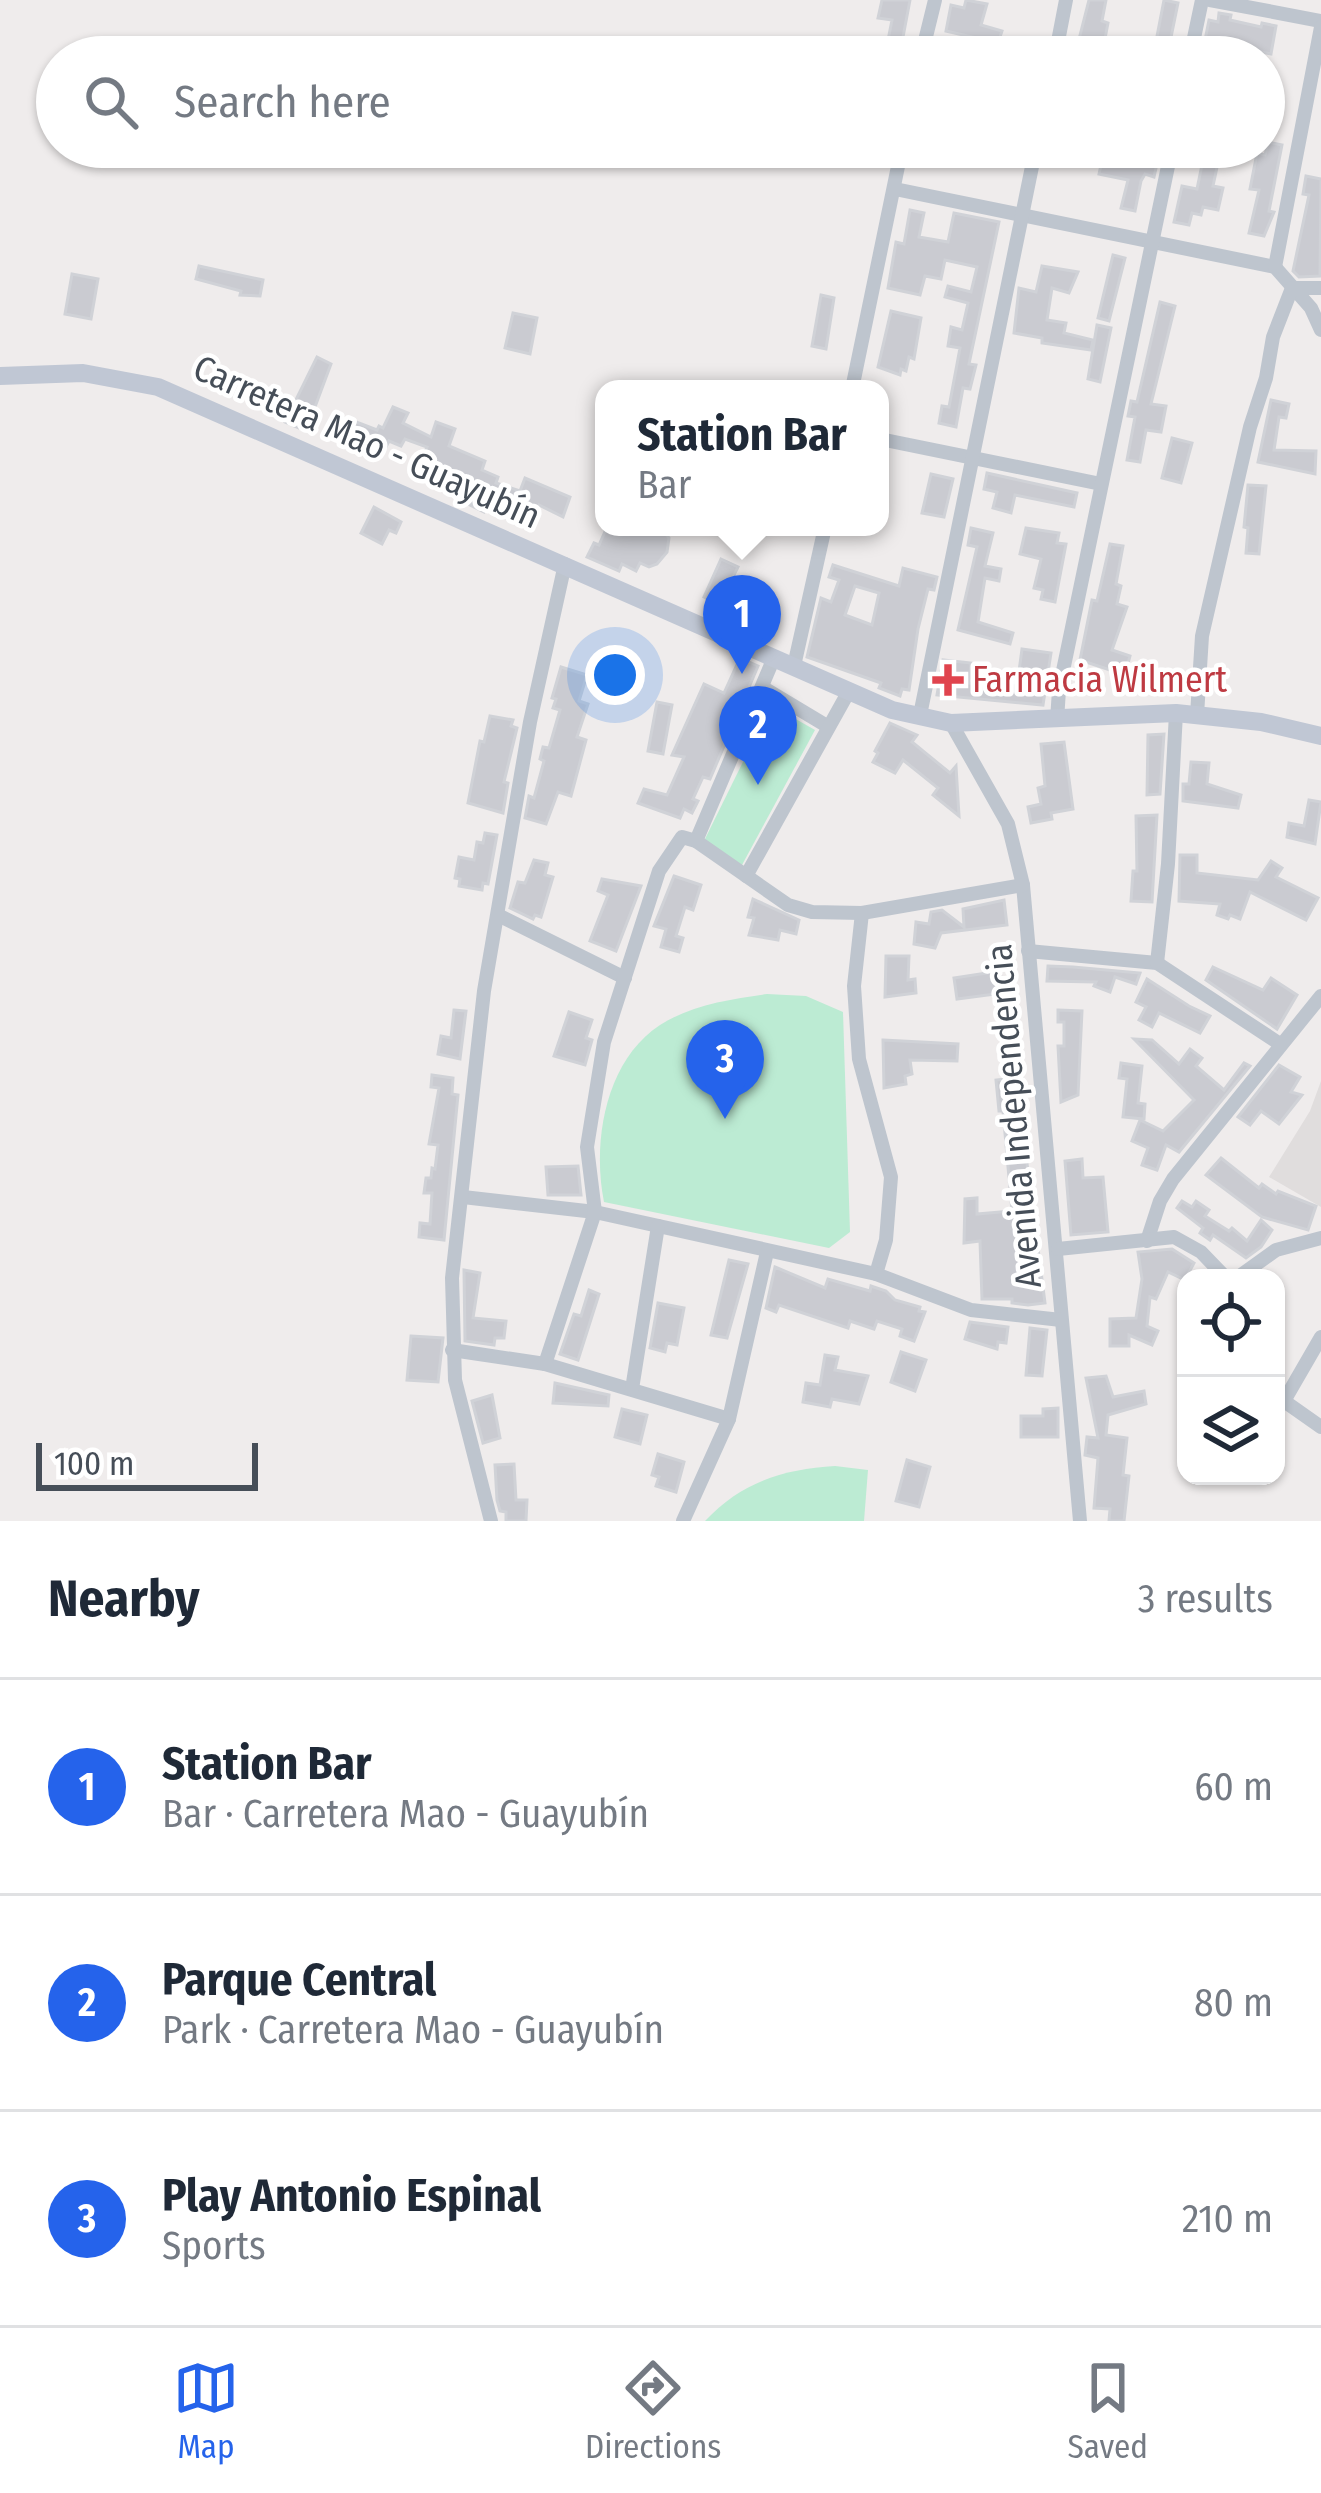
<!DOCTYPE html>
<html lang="en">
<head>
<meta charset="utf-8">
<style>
	:root { --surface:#fff; --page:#f2f2f3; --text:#1f2937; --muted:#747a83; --line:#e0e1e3; --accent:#2563eb }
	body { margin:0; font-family:"Fira Sans Condensed",sans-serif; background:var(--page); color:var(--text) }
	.controls { position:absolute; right:36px; bottom:36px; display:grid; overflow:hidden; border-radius:24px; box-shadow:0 3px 9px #0004 }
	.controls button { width:108px; height:108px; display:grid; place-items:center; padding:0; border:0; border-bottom:3px solid var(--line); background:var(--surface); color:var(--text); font:60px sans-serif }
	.scale { position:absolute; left:36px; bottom:30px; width:222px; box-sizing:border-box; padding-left:12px; border:6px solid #464e58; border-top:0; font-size:33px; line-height:42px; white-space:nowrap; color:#464e58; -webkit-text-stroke:9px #fff; paint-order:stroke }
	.you { position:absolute; left:615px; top:675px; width:42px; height:42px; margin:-30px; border:9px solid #fff; border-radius:50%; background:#1a73e8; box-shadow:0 0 0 18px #1a73e833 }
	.badge { display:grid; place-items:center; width:78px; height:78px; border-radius:50%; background:var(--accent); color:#fff; font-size:39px; font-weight:700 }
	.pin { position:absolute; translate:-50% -99px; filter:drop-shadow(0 3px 6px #0008) }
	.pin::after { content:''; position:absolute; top:63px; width:42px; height:36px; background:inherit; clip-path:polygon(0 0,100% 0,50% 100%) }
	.popup { position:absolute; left:595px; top:380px; width:294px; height:156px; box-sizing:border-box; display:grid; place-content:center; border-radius:24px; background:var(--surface); filter:drop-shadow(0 3px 9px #0005); font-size:39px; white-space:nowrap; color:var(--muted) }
	.popup b { font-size:45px; color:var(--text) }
	.popup::after { content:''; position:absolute; left:50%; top:100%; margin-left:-24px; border:24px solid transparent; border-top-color:var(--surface) }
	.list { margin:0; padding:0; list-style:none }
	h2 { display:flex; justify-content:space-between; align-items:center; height:156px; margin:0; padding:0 48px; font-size:51px }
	h2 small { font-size:39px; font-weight:400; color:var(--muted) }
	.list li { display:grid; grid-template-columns:78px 1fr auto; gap:36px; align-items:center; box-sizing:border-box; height:216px; padding:0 48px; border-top:3px solid var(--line) }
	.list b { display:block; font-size:45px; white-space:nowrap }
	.list p { margin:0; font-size:39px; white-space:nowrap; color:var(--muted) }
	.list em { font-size:39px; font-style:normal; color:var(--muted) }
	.icon { flex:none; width:66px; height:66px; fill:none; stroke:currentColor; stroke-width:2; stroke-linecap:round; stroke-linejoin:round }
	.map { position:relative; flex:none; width:1321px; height:1521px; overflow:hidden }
	.search { position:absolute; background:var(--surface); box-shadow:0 3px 9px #0004; left:36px; right:36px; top:36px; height:132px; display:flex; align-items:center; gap:30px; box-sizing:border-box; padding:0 42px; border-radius:66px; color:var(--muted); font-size:45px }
	.sheet { height:804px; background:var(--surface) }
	nav { display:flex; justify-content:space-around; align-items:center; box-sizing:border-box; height:168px; border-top:3px solid var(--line); background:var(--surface); font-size:33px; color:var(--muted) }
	nav a { display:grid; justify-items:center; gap:6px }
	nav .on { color:var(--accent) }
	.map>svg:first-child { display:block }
	.education { fill:#e0dddd }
	.green { fill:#bcebd3 }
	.building { fill:#cacbd1; stroke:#d0d2d7; stroke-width:3; fill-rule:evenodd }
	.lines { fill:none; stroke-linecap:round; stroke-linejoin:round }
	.street { stroke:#bec5ce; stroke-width:14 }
	.secondary { stroke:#c0c7d4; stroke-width:18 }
	.health-dot { fill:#e0444e; stroke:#fff; stroke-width:4.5 }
	.labels { text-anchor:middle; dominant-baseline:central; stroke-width:9; stroke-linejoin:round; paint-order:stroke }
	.street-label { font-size:36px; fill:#464e58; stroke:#fff }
	.health-label { font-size:36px; fill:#be3a42; stroke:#fff; text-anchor:start }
</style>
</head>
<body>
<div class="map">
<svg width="1321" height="1521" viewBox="0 0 1321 1521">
	<rect width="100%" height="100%" fill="#efecec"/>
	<!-- education -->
	<polygon class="education" points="1321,1081 1321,1207 1269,1177 1310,1111"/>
	<!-- green -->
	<g class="green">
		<polygon points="771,705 815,730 742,865 704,841"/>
		<path d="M767,994L806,996L843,1012L850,1232L829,1248L604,1202C592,1142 605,1061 660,1025C691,1005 731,999 767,994Z"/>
		<path d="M835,1466L868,1470L864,1521H705C741,1482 784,1469 835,1466Z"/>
	</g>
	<!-- building -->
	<g class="building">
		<polygon points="882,0 910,0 900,53 886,50 892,20 878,18"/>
		<polygon points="966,0 987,4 981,25 1002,31 998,43 946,31 951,5 964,8"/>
		<polygon points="1089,0 1106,0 1102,21 1108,23 1103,49 1092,46 1090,54 1076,51"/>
		<polygon points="1164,0 1178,3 1167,57 1153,57"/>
		<polygon points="1219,13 1231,15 1230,20 1261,27 1262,23 1276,26 1271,54 1205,40 1209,20 1218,22"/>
		<polygon points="1268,142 1282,145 1269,211 1274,212 1264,236 1249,233 1259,190 1250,189 1257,153 1265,155"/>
		<polygon points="1105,147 1155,147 1153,154 1159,155 1154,177 1145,174 1141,181 1135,211 1121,208 1128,180 1099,174"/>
		<polygon points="1204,155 1219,158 1213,186 1223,188 1218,210 1203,207 1201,215 1192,213 1189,225 1174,222 1182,186 1197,189"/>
		<polygon points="1306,176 1321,179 1320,276 1299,277 1293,271 1309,195 1303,194"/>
		<polygon points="910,210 924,213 919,237 948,242 954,213 999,222 969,364 976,365 970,389 963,388 956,427 939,423 942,406 949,407 960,348 948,346 951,327 962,330 968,303 945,297 948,286 971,292 977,267 945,260 941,279 925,276 920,295 888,288 896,242 904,244"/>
		<polygon points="1113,255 1125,258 1109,321 1098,318"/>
		<polygon points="199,266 263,280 260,296 240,295 241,291 196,279"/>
		<polygon points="1042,266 1078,272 1069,293 1052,288 1047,320 1066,323 1064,333 1093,340 1091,350 1042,343 1042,338 1014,333 1019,288 1036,292"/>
		<polygon points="72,274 98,279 91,319 65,314"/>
		<polygon points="821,295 834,298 826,349 812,346"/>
		<polygon points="1160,302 1175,306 1151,404 1166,406 1161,432 1146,430 1140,462 1127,460 1135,417 1128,416 1131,401 1137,402"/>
		<polygon points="891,311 921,318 914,359 909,357 906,371 901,369 900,375 878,367"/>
		<polygon points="513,313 537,318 530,354 505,348"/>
		<polygon points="1097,325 1111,328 1100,382 1088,379"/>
		<polygon points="317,357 331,364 306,431 285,422"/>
		<polygon points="1271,400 1289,404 1286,418 1279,417 1274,450 1316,451 1315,474 1258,462"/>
		<polygon points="393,407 408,413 403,423 431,437 436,422 455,429 449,446 485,461 482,470 498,477 496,483 520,491 525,478 570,497 563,517 539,505 535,515 490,500 484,512 470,505 477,491 432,472 430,478 416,472 427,447 405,439 401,446 389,441 386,447 371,439 367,448 350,442 354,421 377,430 379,426 383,428"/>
		<polygon points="1172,438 1192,443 1181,483 1162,478"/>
		<polygon points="987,473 1077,493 1074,507 1015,495 1011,513 993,508 997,492 984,489"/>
		<polygon points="931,474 953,479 944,517 922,513"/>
		<polygon points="1248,485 1266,486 1259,554 1246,553 1248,528 1244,527"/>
		<polygon points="374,507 401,522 396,533 389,530 382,544 361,533"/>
		<polygon points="607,527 660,527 669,538 667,552 657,564 649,567 640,563 636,571 622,564 619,571 587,557 594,543 599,545"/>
		<polygon points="971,528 993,533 985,566 1001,569 999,581 985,578 978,622 1013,633 1010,644 958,630 977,547 968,545"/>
		<polygon points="1026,528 1059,533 1057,543 1066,544 1055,602 1041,599 1043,590 1034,588 1041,559 1020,554"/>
		<polygon points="1110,544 1123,546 1116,584 1121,586 1117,604 1127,607 1112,650 1130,656 1125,675 1080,660 1092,600 1097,601"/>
		<polygon points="721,559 738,567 730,583 750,591 740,613 704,597"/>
		<path d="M833,565L899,586L903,568L937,577L934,590L928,589L918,629L909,690L902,689L900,696L879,688L881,683L807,657L821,598L831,602L839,580L829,577ZM855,586L879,593L872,625L845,615Z"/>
		<polygon points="1022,649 1051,653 1043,705 937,695 943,660 971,663 969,683 1017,686"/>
		<polygon points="740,658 758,666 710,779 703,777 693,799 698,801 692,813 684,809 680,818 638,803 644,789 667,795 684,757 672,755 704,684 724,693"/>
		<polygon points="561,667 587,675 579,701 588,704 577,737 586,740 571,796 558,792 546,824 525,818 529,796 534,798 544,761 540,759 543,747 549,748 560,710 553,708 556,699 552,698"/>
		<polygon points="657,702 672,705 663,754 648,751"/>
		<polygon points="490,716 513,720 511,726 517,728 504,782 508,783 503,813 468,803 480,741 484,742"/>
		<polygon points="890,723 917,735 912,742 950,773 956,766 959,816 933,795 938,788 903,760 895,773 873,762 878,753 875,751"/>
		<polygon points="1164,734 1160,794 1147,795 1148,735"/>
		<polygon points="1064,742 1073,809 1051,813 1052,819 1031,823 1028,807 1041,804 1038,788 1045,786 1041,744"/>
		<polygon points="1191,762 1209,763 1207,784 1241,795 1238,808 1183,801 1183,784 1189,784"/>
		<polygon points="1309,800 1321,802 1315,844 1287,837 1289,823 1304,826"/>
		<polygon points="1157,815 1152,902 1131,901 1133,871 1137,871 1136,816"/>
		<polygon points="485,833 497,835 488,884 483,883 482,890 459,886 460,879 455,878 459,857 474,860 477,842 483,843"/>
		<polygon points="1180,855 1197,855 1197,873 1258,880 1271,861 1282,868 1276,877 1318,898 1306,920 1250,892 1240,919 1230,915 1228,919 1217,915 1220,904 1179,901"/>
		<polygon points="534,860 548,863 545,875 553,877 541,917 535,915 533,919 510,908 518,882 525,883"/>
		<polygon points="674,876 701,885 693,910 685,907 676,936 683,938 679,952 661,947 666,929 654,926"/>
		<polygon points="602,879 641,886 616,951 590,941 608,895 598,891"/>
		<polygon points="753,899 799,920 796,934 780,930 778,940 749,935 754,918 748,917"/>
		<polygon points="1004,900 1007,925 941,933 935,948 914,944 916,922 929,924 931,912 942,910 964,927 963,909"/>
		<polygon points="886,956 909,956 908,980 915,979 916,993 885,997"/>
		<polygon points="1048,966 1073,967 1140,973 1136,984 1115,977 1110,992 1094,986 1096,982 1047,981"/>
		<polygon points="1213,967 1263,990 1271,978 1297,995 1277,1029 1206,980"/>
		<polygon points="1000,971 1003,993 957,999 954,978"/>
		<polygon points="1147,979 1189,1006 1210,1016 1200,1033 1159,1013 1152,1027 1139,1020 1146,1007 1136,1002"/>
		<polygon points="454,1010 466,1011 460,1059 438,1054 441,1036 451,1038"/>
		<polygon points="1058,1010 1082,1011 1078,1095 1061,1102 1058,1046 1064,1046 1064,1022 1058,1022"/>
		<polygon points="569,1012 592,1020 586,1038 592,1040 585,1065 554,1056"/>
		<polygon points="1134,1039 1152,1040 1179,1064 1190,1049 1202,1058 1196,1066 1224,1090 1244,1063 1250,1066 1179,1152 1166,1145 1157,1170 1142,1165 1148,1148 1132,1141 1140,1120 1163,1131 1194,1100"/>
		<polygon points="883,1040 958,1044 957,1061 910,1060 912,1074 905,1076 906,1084 884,1088"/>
		<polygon points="1121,1063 1142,1066 1138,1103 1145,1104 1144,1119 1123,1117 1127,1079 1119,1078"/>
		<polygon points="1279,1065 1300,1077 1291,1092 1302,1095 1279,1124 1261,1111 1250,1125 1238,1117"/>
		<polygon points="432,1075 453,1078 452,1094 458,1095 444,1240 419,1237 420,1223 430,1224 432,1193 424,1193 426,1178 431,1178 432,1168 435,1169 438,1145 429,1144 439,1088 431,1087"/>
		<polygon points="1022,1077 1025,1108 1020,1109 1045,1303 1028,1305 1012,1303 1012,1299 982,1299 980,1241 964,1243 965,1199 977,1198 977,1214 1012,1211 1003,1111 999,1111 996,1080"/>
		<polygon points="1221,1158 1259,1188 1262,1184 1276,1194 1278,1191 1316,1206 1308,1230 1262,1217 1206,1175"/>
		<polygon points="1082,1159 1083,1178 1103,1177 1108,1232 1071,1235 1065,1161"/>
		<polygon points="578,1166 581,1195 548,1195 546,1167"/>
		<polygon points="1182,1201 1192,1207 1196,1201 1209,1210 1205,1216 1229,1231 1232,1228 1247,1241 1261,1220 1272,1230 1261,1247 1246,1258 1213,1235 1210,1240 1200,1233 1203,1228 1177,1208"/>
		<polygon points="1172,1249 1194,1263 1185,1280 1168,1272 1156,1299 1150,1297 1147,1326 1158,1331 1152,1345 1129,1335 1129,1346 1110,1346 1110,1319 1136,1318 1142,1279 1138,1252"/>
		<polygon points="729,1260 748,1264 727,1338 711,1335"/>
		<polygon points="775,1267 825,1288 828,1279 870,1291 871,1286 886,1291 895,1300 920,1307 919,1311 925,1312 914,1341 900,1336 902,1329 877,1321 874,1329 850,1321 848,1328 779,1305 776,1312 766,1308"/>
		<polygon points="464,1270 480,1273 473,1318 506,1321 504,1338 495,1338 494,1345 465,1341"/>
		<polygon points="589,1290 599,1294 578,1360 560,1354 574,1314 581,1316"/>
		<polygon points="658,1303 684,1308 677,1345 667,1343 665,1352 650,1348"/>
		<polygon points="970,1322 1008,1327 1006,1343 998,1342 997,1349 965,1339"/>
		<polygon points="1030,1328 1047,1330 1042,1376 1026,1375"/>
		<polygon points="411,1336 443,1338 438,1382 407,1380"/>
		<polygon points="901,1352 926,1360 915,1391 891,1382"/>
		<polygon points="825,1355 838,1357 835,1370 868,1376 859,1404 832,1399 830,1407 803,1402 806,1383 820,1385"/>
		<polygon points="1106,1376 1113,1397 1144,1391 1146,1404 1108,1415 1106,1435 1127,1438 1123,1475 1129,1476 1124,1521 1109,1521 1110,1509 1094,1508 1098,1458 1085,1455 1087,1437 1098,1438 1086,1378"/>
		<polygon points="555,1383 609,1395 608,1406 553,1403"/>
		<polygon points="492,1395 500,1438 483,1443 472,1401"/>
		<polygon points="1058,1408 1058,1437 1021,1437 1021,1416 1043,1416 1043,1409"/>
		<polygon points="622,1409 647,1415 640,1444 615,1437"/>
		<polygon points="658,1454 684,1462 676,1492 656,1486 659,1477 652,1475"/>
		<polygon points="907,1460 930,1467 919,1507 896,1501"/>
		<polygon points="514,1464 516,1500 527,1500 526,1521 506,1521 506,1512 500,1511 497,1500 495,1465"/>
	</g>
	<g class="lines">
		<!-- street -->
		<g class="street">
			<polyline points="1210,0 1321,21"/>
			<polyline points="921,57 935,0"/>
			<polyline points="1055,57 1066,0"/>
			<polyline points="1190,57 1202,0"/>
			<polyline points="895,189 1275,267 1311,308 1321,330"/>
			<polyline points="1275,267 1321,27"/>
			<polyline points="852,389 902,147"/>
			<polyline points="880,439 1101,484"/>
			<polyline points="794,666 825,527"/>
			<polyline points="762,687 827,726"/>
			<polyline points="920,715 1036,147"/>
			<polyline points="1197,715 1202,636 1250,427 1266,378 1273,337 1292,288 1321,288"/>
			<polyline points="1057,720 1059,690 1172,147"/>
			<polyline points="951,723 1008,824 1023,885 1080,1521"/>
			<polyline points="696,841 773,660"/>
			<polyline points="746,876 849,691"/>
			<polyline points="862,913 854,986 859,1059 891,1177 886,1240 876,1274"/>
			<polyline points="498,915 625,978"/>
			<polyline points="1028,951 1157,963 1280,1044"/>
			<polyline points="1157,963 1168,864 1176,713"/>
			<polyline points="463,1197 595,1212 876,1274 971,1310 1061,1320"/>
			<polyline points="1147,1241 1160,1201 1173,1179 1321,996"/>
			<polyline points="1058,1249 1174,1237 1201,1252 1226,1278"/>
			<polyline points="1237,1278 1276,1250 1321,1238"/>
			<polyline points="452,1350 545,1364 729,1419"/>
			<polyline points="545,1364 595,1212 587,1147 604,1042 659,871 682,837 696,841 788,905 812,912 862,913 1023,885"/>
			<polyline points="1276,1383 1284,1401 1321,1427"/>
			<polyline points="632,1389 658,1226"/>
			<polyline points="1284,1401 1321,1337"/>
			<polyline points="491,1521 455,1380 452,1278 484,991 530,722 565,564"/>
			<polyline points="683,1521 729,1419 767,1252"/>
		</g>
		<!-- secondary -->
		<polyline class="secondary" points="0,376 83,373 158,387 892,710 951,723 1176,713 1261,722 1321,736"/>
	</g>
	<!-- markers -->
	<path class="health-dot" d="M942 662h12v12h12v12h-12v12h-12v-12h-12v-12h12z"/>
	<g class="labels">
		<!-- street labels -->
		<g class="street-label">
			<text transform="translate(367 442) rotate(24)">Carretera Mao - Guayubín</text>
			<text transform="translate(1014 1116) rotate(-95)">Avenida Independencia</text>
		</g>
		<!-- health labels -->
		<g class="health-label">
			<text x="972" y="680">Farmacia Wilmert</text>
		</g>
	</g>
</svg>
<div class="controls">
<button><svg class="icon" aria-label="locate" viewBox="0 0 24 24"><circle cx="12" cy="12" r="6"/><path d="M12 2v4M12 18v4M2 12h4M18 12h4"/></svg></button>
<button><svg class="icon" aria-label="layers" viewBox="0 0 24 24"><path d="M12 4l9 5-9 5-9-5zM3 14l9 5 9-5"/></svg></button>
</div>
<div class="scale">100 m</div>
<div class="you"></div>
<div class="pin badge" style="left:742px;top:674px">1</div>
<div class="popup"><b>Station Bar</b>Bar</div>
<div class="pin badge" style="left:758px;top:785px">2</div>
<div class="pin badge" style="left:725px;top:1119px">3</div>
<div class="search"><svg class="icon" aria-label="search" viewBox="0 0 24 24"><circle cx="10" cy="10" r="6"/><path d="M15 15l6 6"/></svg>Search here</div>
</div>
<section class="sheet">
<h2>Nearby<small>3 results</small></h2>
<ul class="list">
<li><span class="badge">1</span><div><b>Station Bar</b><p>Bar · Carretera Mao - Guayubín</p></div><em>60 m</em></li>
<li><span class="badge">2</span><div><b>Parque Central</b><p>Park · Carretera Mao - Guayubín</p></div><em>80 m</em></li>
<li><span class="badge">3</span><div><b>Play Antonio Espinal</b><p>Sports</p></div><em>210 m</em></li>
</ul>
</section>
<nav>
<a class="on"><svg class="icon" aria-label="map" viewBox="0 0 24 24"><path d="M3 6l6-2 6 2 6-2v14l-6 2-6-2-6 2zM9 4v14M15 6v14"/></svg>Map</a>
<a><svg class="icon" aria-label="directions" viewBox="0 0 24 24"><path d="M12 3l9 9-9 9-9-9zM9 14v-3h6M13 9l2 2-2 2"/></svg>Directions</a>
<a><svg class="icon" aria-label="saved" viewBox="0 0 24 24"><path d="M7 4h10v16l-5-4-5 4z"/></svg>Saved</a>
</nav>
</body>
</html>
